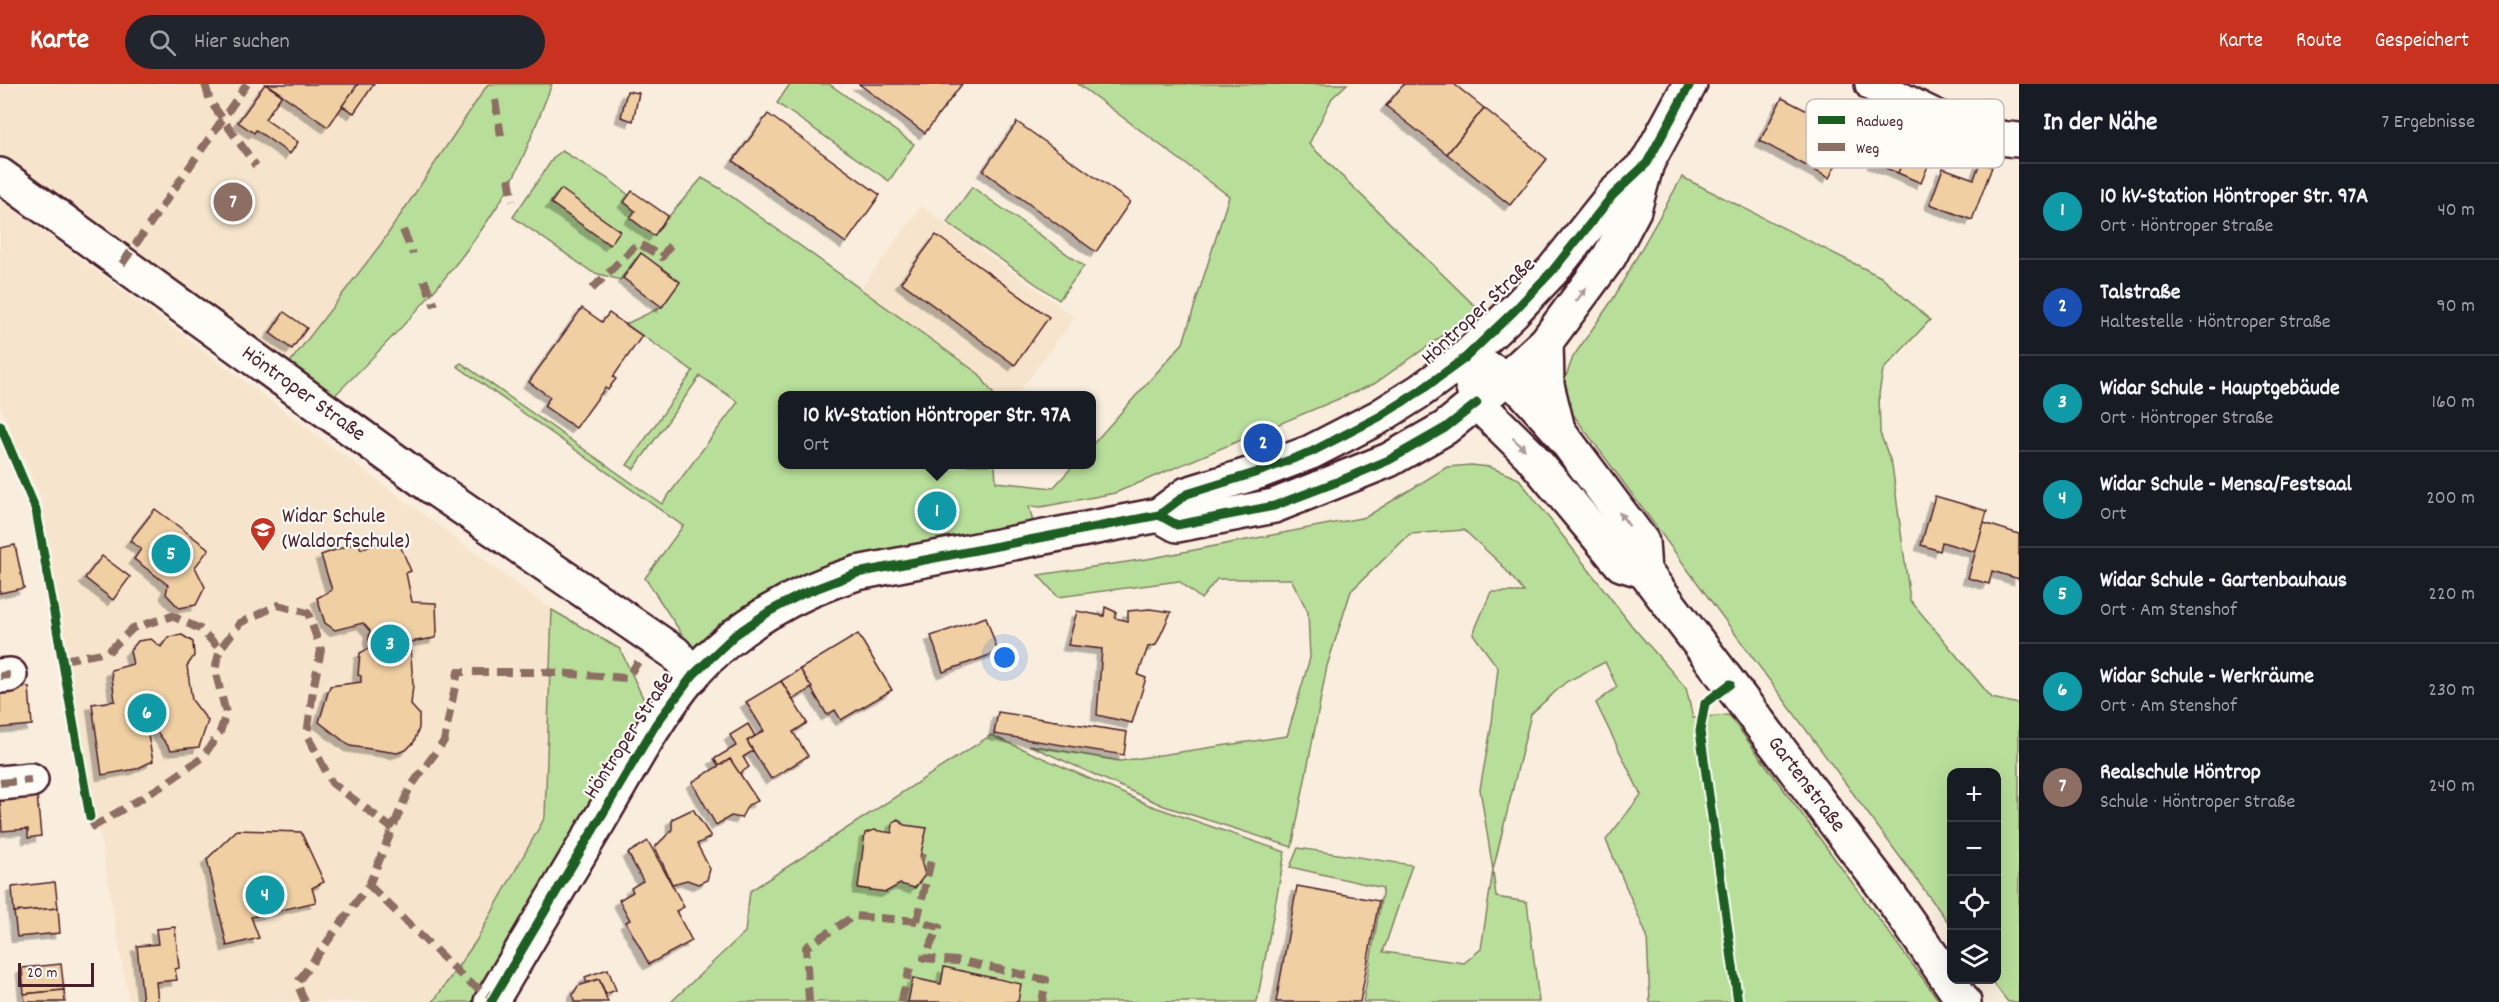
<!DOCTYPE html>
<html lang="de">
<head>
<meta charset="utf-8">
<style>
	:root { --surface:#171b24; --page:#20242c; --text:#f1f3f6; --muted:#9ea1a6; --line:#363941; --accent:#c8321e }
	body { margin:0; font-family:Dekko,sans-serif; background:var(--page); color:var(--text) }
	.controls { position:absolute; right:18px; bottom:18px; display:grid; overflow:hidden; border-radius:12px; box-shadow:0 6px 24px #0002 }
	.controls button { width:54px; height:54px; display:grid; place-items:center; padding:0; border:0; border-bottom:2px solid var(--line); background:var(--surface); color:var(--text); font:30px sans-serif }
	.scale { position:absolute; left:18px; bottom:15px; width:76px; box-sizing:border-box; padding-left:6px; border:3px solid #4a1f2b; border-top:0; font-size:16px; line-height:21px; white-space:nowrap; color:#4a1f2b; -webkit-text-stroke:4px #fdfcf7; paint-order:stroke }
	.you { position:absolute; left:1005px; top:574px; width:21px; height:21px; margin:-15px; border:4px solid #fff; border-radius:50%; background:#1a73e8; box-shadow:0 0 0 9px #1a73e833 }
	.badge { display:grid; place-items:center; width:39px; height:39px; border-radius:50%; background:var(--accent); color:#fff; font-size:20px; font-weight:700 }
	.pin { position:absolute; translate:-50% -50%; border:3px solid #fff; box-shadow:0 2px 6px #0006 }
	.popup { position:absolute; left:778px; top:307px; width:318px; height:78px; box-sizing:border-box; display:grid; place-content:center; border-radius:12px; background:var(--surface); filter:drop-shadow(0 2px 4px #0005); font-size:20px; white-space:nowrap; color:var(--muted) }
	.popup b { font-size:22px; color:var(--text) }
	.popup::after { content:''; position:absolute; left:50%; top:100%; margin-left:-12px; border:12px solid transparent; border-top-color:var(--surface) }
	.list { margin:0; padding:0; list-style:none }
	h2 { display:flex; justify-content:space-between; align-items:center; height:78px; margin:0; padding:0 24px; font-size:26px }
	h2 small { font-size:20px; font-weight:400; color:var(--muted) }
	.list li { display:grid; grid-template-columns:39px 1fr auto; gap:18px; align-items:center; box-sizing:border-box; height:96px; padding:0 24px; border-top:2px solid var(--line) }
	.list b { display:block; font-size:22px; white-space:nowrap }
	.list p { margin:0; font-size:20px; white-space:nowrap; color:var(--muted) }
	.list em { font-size:20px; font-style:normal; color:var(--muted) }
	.icon { flex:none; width:33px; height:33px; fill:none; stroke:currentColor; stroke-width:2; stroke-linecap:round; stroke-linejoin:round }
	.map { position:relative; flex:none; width:2019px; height:918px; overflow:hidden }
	header { display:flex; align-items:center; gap:36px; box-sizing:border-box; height:84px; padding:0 30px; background:var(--accent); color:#fff }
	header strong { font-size:28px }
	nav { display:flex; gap:33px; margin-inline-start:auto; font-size:21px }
	.search { width:420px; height:54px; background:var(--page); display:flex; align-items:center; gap:15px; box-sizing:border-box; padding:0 21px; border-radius:33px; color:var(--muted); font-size:22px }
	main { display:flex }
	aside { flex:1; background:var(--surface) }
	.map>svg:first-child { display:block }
	.built { fill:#f6e5cc }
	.green { fill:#b8df9a; stroke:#817f62; stroke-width:1.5 }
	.building { fill:#f0cfa2; stroke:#4a1f2b; stroke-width:1.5; filter:url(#shadow) }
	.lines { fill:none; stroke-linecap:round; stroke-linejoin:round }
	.minor-casing { stroke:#4a1f2b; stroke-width:38 }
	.minor { stroke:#fdfcf7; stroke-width:33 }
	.quiet { stroke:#8d6e63; stroke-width:8; stroke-dasharray:15 8; stroke-linecap:butt }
	.cycleway-casing { stroke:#fdfcf7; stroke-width:13 }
	.cycleway { stroke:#1b5e20; stroke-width:9 }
	.oneway { fill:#ac999b }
	.labels { text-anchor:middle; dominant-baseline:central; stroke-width:4.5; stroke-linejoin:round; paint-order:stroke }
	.street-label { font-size:22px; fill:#4a1f2b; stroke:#fdfcf7 }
	.poi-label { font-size:22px; fill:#4a1f2b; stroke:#fdfcf7; text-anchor:start }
	.key { fill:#fdfcf7; stroke:#c7baba; stroke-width:1.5 }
	.key-label { font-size:16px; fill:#4a1f2b }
</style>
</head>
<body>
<header>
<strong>Karte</strong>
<div class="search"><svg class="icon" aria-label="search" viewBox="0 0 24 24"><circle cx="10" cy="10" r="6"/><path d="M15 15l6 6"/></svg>Hier suchen</div>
<nav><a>Karte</a><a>Route</a><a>Gespeichert</a></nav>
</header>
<main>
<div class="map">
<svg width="2019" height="918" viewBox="0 0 2019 918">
	<defs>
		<filter id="shadow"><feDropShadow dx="-5.5" dy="5.5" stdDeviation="0" flood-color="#0004"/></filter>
	</defs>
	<rect width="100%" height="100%" fill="#f9eede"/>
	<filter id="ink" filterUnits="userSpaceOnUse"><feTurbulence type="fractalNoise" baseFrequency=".0167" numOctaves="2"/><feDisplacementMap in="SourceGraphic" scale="12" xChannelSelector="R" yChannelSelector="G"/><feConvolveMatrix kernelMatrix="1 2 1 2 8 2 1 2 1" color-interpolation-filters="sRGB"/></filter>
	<g filter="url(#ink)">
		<!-- built -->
		<g class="built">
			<polygon points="0,0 488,0 381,160 284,286 127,172 0,75"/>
			<polygon points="0,115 552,526 545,733 476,857 433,918 129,918 40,412 0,323"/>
			<polygon points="921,122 1075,233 1017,311 865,311 811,273"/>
		</g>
		<!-- green -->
		<g class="green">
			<path d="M488,0H552C537,37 520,88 498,121C451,195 391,256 329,317L284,286L381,160Z"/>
			<polygon points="790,0 829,0 914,60 889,97 777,19"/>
			<polygon points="1078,0 1347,0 1332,14 1309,60 1479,226 1374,300 1115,409 1041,423 1029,422 1035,446 798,495 765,510 693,567 645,494 683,442 457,282 461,279 662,420 738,318 700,292 634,385 627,381 693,287 626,240 662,223 680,198 641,169 620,196 592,188 513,133 554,73 562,67 610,96 663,139 702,94 721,105 979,290 994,311 782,312 782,380 995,381 996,398 1053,404 1074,381 1092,380 1092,361 1183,259 1229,112"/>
			<polygon points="1682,93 1881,193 1930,236 1883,286 1879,310 1880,349 1892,381 1910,516 1992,614 2019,620 2019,918 2008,918 1991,896 1996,896 1996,688 1952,688 1951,842 1572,329 1562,303 1573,273 1613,215"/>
			<polygon points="972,103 1084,182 1059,216 947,138"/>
			<polygon points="1471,381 1490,383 1519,395 1632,542 1686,604 1693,634 1729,631 1940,918 1650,918 1647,852 1606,756 1641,711 1596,619 1617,603 1605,578 1566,598 1531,630 1493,786 1496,813 1527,818 1539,918 1363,918 1383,804 1290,783 1298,764 1412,781 1383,868 1464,879 1481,865 1493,786 1480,705 1492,639 1498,584 1473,550 1491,508 1524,508 1501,480 1464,446 1410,450 1351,507 1327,582 1292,763 1164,722 1029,661 1120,677 1287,652 1310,574 1308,528 1291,495 1217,495 1201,515 1179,497 1058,513 1038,491 1147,475 1366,433 1447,383"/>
			<polygon points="552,526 620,565 651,631 472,918 433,918 476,857 545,733"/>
			<polygon points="991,651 1149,721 1285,768 1257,918 671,918 745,848 750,807"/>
		</g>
		<!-- building -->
		<g class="building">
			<polygon points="265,0 282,11 265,35 298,58 290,70 256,46 254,49 238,38"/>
			<polygon points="267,0 358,0 328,43"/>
			<polygon points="358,0 374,0 354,29 342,22"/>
			<polygon points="859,0 962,0 925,49"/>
			<polygon points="1404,0 1454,0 1484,24 1447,70 1386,22"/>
			<polygon points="627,7 639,9 633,37 621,33"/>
			<polygon points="1782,14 1852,50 1829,94 1760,57"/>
			<polygon points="1484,24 1547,75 1510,121 1447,70"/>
			<polygon points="768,30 880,111 846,159 733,77"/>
			<polygon points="1017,38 1130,118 1096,168 983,87"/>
			<polygon points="1916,47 1938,56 1932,72 1909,63"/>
			<polygon points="1884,53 1909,63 1898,89 1873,79"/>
			<polygon points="1909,63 1932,72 1921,99 1898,89"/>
			<polygon points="1980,78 1992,83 1972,136 1930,120 1943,84 1974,95"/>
			<polygon points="561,105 620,147 610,161 551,119"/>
			<polygon points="632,107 668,132 654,152 630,134 635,127 624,118"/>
			<polygon points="936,151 1049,233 1015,281 901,198"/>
			<polygon points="641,169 680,198 662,223 623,194"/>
			<polygon points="582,224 602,238 609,229 642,252 613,293 616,295 612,300 608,306 605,304 576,344 544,322 550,313 529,298"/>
			<polygon points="284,228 307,244 292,265 270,249"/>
			<polygon points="1935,412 1987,427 1976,468 1942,458 1940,467 1921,461"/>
			<polygon points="941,423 943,428 932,431 931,425"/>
			<polygon points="155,425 209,465 195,483 205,503 196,521 179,524 166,510 168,501 134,475 141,465 130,457"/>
			<polygon points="1984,439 2019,450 2019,495 1992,487 1989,500 1968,494"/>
			<polygon points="396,452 411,487 406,489 412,518 436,519 437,548 435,554 410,558 413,601 411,621 419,630 419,644 414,658 406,666 397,669 350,662 319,638 330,602 361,598 361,592 358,591 360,569 372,563 369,555 370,547 363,539 335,546 325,539 317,514 332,506 321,471 358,458 361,465"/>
			<polygon points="15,461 24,504 0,509 0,464"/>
			<polygon points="102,472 130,493 113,516 85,494"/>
			<polygon points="1105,523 1116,528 1115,534 1128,537 1128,527 1150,525 1171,528 1156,561 1148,563 1138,591 1146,594 1132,639 1097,631 1102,565 1068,561 1077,527 1104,532"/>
			<polygon points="986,533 998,568 943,588 931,552"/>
			<polygon points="858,550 892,606 841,636 835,626 827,631 800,585"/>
			<polygon points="182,551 193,558 194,572 187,582 192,616 208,637 199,663 171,666 155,645 147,646 153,677 136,685 102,691 92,620 115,617 111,586 133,580 130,567 138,557 151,555 161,563 168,553"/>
			<polygon points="800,585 812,604 793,615 781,597"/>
			<polygon points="781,597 807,639 793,648 808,672 771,695 747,657 764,647 746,618"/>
			<polygon points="29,603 32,641 0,644 0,606"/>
			<polygon points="998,628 1127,648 1124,671 994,650"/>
			<polygon points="748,640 755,652 747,657 753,667 743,673 749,683 739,690 730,675 719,682 714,675 736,662 730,651"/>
			<polygon points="730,675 758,717 748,721 741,734 731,732 716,741 692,698"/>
			<polygon points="37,711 41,752 28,754 28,745 2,747 0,715"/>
			<polygon points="693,725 711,753 697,760 710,785 707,796 698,800 687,796 672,800 655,763 672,746 672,735"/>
			<polygon points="898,735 904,741 927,744 920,773 925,791 915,804 900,800 886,808 858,804 865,749 874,746 892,749 893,738"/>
			<polygon points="237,746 301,748 324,798 312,804 316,818 251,833 259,854 227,862 207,775"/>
			<polygon points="648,757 684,823 676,827 692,857 649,880 626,838 630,836 619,816 633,808 631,804 643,797 628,769"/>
			<polygon points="55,798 58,824 14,828 12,803"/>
			<polygon points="1297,802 1379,817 1360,918 1276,918"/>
			<polygon points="58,824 60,849 17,853 14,828"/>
			<polygon points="175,843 179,884 175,885 177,896 156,898 158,918 143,918 137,862 158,860 156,845"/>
			<polygon points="61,880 64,906 24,910 22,884"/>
			<polygon points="944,883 1021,900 1018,918 908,918 913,894 941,900"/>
			<polygon points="608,885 616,906 606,910 599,895 587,899 585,893"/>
			<polygon points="599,895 608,918 574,918 573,910 578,902"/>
			<polygon points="64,906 65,918 25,918 24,910"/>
		</g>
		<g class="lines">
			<defs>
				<g id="minor">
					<path d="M1872,0C1918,24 1966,53 2019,56"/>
					<path id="s1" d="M0,91L429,401L675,569L693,591"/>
					<polyline points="1546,258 1547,301 1557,341"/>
					<path id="s2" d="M1465,274L1477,319L1529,370L1621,480L1644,487L1883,802L1964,918"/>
					<polyline points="1489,285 1507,294 1525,309 1558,346 1642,458 1644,487"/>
					<polyline points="1159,431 1177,441 1274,422 1389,376 1445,344 1507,294 1546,258 1609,173 1634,126 1647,79 1690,0"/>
					<polyline points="0,592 10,591"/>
					<polyline points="0,699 31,696"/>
					<path d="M491,918C527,858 563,798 599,737C628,688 655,635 692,591C736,542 795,508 857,489L1159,431L1187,410L1258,388L1311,368L1379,333L1420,307L1465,274L1514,227L1553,186L1613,111L1647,79"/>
				</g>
			</defs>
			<!-- minor casing -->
			<use href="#minor" class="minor-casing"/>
			<!-- minor -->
			<use href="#minor" class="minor"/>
			<!-- quiet -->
			<g class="quiet">
				<polyline points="205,0 210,17 256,82"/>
				<polyline points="495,16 501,52"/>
				<polyline points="509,94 513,117"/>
				<polyline points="403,146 413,170"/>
				<polyline points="122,180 247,0"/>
				<polyline points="424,196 435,222"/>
				<polyline points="592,205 638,159 662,173 671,160"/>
				<polyline points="63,576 108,568 133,544 172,532 200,545 220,565"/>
				<polyline points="0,592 10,591"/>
				<polyline points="0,699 31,696"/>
				<polyline points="91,744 162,702 202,674 220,648 226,629 215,586 220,565 240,539 278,521 308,529 321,566 313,606 307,651 332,699 393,745"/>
				<polyline points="369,801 467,897 494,914"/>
				<polyline points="917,837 931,776 920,773"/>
				<polyline points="305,918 297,899 369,801 409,705 444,657 458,588 543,588 627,594 638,578"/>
				<polyline points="809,918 806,863 854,832 917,837 939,843 924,874 967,878 1046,896 1042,918"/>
				<polyline points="901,918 910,884"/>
			</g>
			<defs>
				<g id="cycleway">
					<polyline points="0,341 36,426 90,733"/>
					<polyline points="1159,431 1177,441 1274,422 1342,396 1389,376 1445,344 1477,319"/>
					<polyline points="1730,600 1705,619 1700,647 1738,918"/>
					<polyline points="491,918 656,640 693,591 735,551 770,527 802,510 857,489 1159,431 1187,410 1258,388 1311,368 1379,333 1420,307 1465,274 1514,227 1553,186 1613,111 1647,79 1690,0"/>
				</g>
			</defs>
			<!-- cycleway casing -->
			<use href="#cycleway" class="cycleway-casing"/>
			<!-- cycleway -->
			<use href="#cycleway" class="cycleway"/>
		</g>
		<!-- one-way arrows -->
		<defs><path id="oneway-solid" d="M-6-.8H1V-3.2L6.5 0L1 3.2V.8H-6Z" transform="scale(1.5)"/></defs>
		<g class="oneway">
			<use href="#oneway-solid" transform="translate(1581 211) rotate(-53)"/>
			<use href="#oneway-solid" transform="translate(1519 360) rotate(44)"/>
			<use href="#oneway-solid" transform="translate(1624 435) rotate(-127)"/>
		</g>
	</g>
	<!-- icons -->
	<defs>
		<symbol id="school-pin" viewBox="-11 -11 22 30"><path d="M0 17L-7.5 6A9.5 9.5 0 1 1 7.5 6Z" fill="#c8321e" stroke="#fdfcf7"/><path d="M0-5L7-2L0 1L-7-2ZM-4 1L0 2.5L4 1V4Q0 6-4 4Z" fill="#fff"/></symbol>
	</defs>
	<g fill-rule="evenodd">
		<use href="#school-pin" x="248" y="431" width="30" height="40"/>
	</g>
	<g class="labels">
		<!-- street labels -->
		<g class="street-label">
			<text transform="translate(1479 228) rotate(-43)">Höntroper Straße</text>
			<text stroke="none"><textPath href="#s1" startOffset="374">Höntroper Straße</textPath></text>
			<text transform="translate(630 652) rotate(-57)">Höntroper Straße</text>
			<text stroke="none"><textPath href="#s2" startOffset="555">Gartenstraße</textPath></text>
		</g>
		<!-- poi labels -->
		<g class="poi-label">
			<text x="282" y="433">Widar Schule<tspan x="282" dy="25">(Waldorfschule)</tspan></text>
		</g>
	</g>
	<!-- legend -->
	<rect x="1806" y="15" width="198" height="69" rx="9" class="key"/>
	<rect x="1818" y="32" width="27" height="8" fill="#1b5e20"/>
	<rect x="1818" y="59" width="27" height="8" fill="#8d6e63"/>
	<g class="key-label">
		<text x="1856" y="42">Radweg</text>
		<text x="1856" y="69">Weg</text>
	</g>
</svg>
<div class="controls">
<button>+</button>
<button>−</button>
<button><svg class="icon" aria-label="locate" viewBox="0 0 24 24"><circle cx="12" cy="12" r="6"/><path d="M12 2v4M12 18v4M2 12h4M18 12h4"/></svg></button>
<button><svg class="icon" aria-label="layers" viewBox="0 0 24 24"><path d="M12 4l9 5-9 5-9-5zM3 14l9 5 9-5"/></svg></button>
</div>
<div class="scale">20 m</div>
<div class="you"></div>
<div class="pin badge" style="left:937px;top:427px;background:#0f9aa8">1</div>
<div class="popup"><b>10 kV-Station Höntroper Str. 97A</b>Ort</div>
<div class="pin badge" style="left:1263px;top:359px;background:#1a4fb4">2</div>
<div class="pin badge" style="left:390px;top:560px;background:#0f9aa8">3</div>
<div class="pin badge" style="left:265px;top:811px;background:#0f9aa8">4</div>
<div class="pin badge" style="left:171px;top:470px;background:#0f9aa8">5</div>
<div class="pin badge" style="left:147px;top:629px;background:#0f9aa8">6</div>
<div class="pin badge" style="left:233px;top:118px;background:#8d6e63">7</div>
</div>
<aside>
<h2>In der Nähe<small>7 Ergebnisse</small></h2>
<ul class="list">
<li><span class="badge" style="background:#0f9aa8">1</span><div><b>10 kV-Station Höntroper Str. 97A</b><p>Ort · Höntroper Straße</p></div><em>40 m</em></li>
<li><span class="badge" style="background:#1a4fb4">2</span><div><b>Talstraße</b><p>Haltestelle · Höntroper Straße</p></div><em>90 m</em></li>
<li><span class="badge" style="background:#0f9aa8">3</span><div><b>Widar Schule - Hauptgebäude</b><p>Ort · Höntroper Straße</p></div><em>160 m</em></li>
<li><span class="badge" style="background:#0f9aa8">4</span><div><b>Widar Schule - Mensa/Festsaal</b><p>Ort</p></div><em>200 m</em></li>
<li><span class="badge" style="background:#0f9aa8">5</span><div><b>Widar Schule - Gartenbauhaus</b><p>Ort · Am Stenshof</p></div><em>220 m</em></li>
<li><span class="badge" style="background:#0f9aa8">6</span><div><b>Widar Schule - Werkräume</b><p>Ort · Am Stenshof</p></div><em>230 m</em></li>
<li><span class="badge" style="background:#8d6e63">7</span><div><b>Realschule Höntrop</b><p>Schule · Höntroper Straße</p></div><em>240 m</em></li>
</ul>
</aside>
</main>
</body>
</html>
